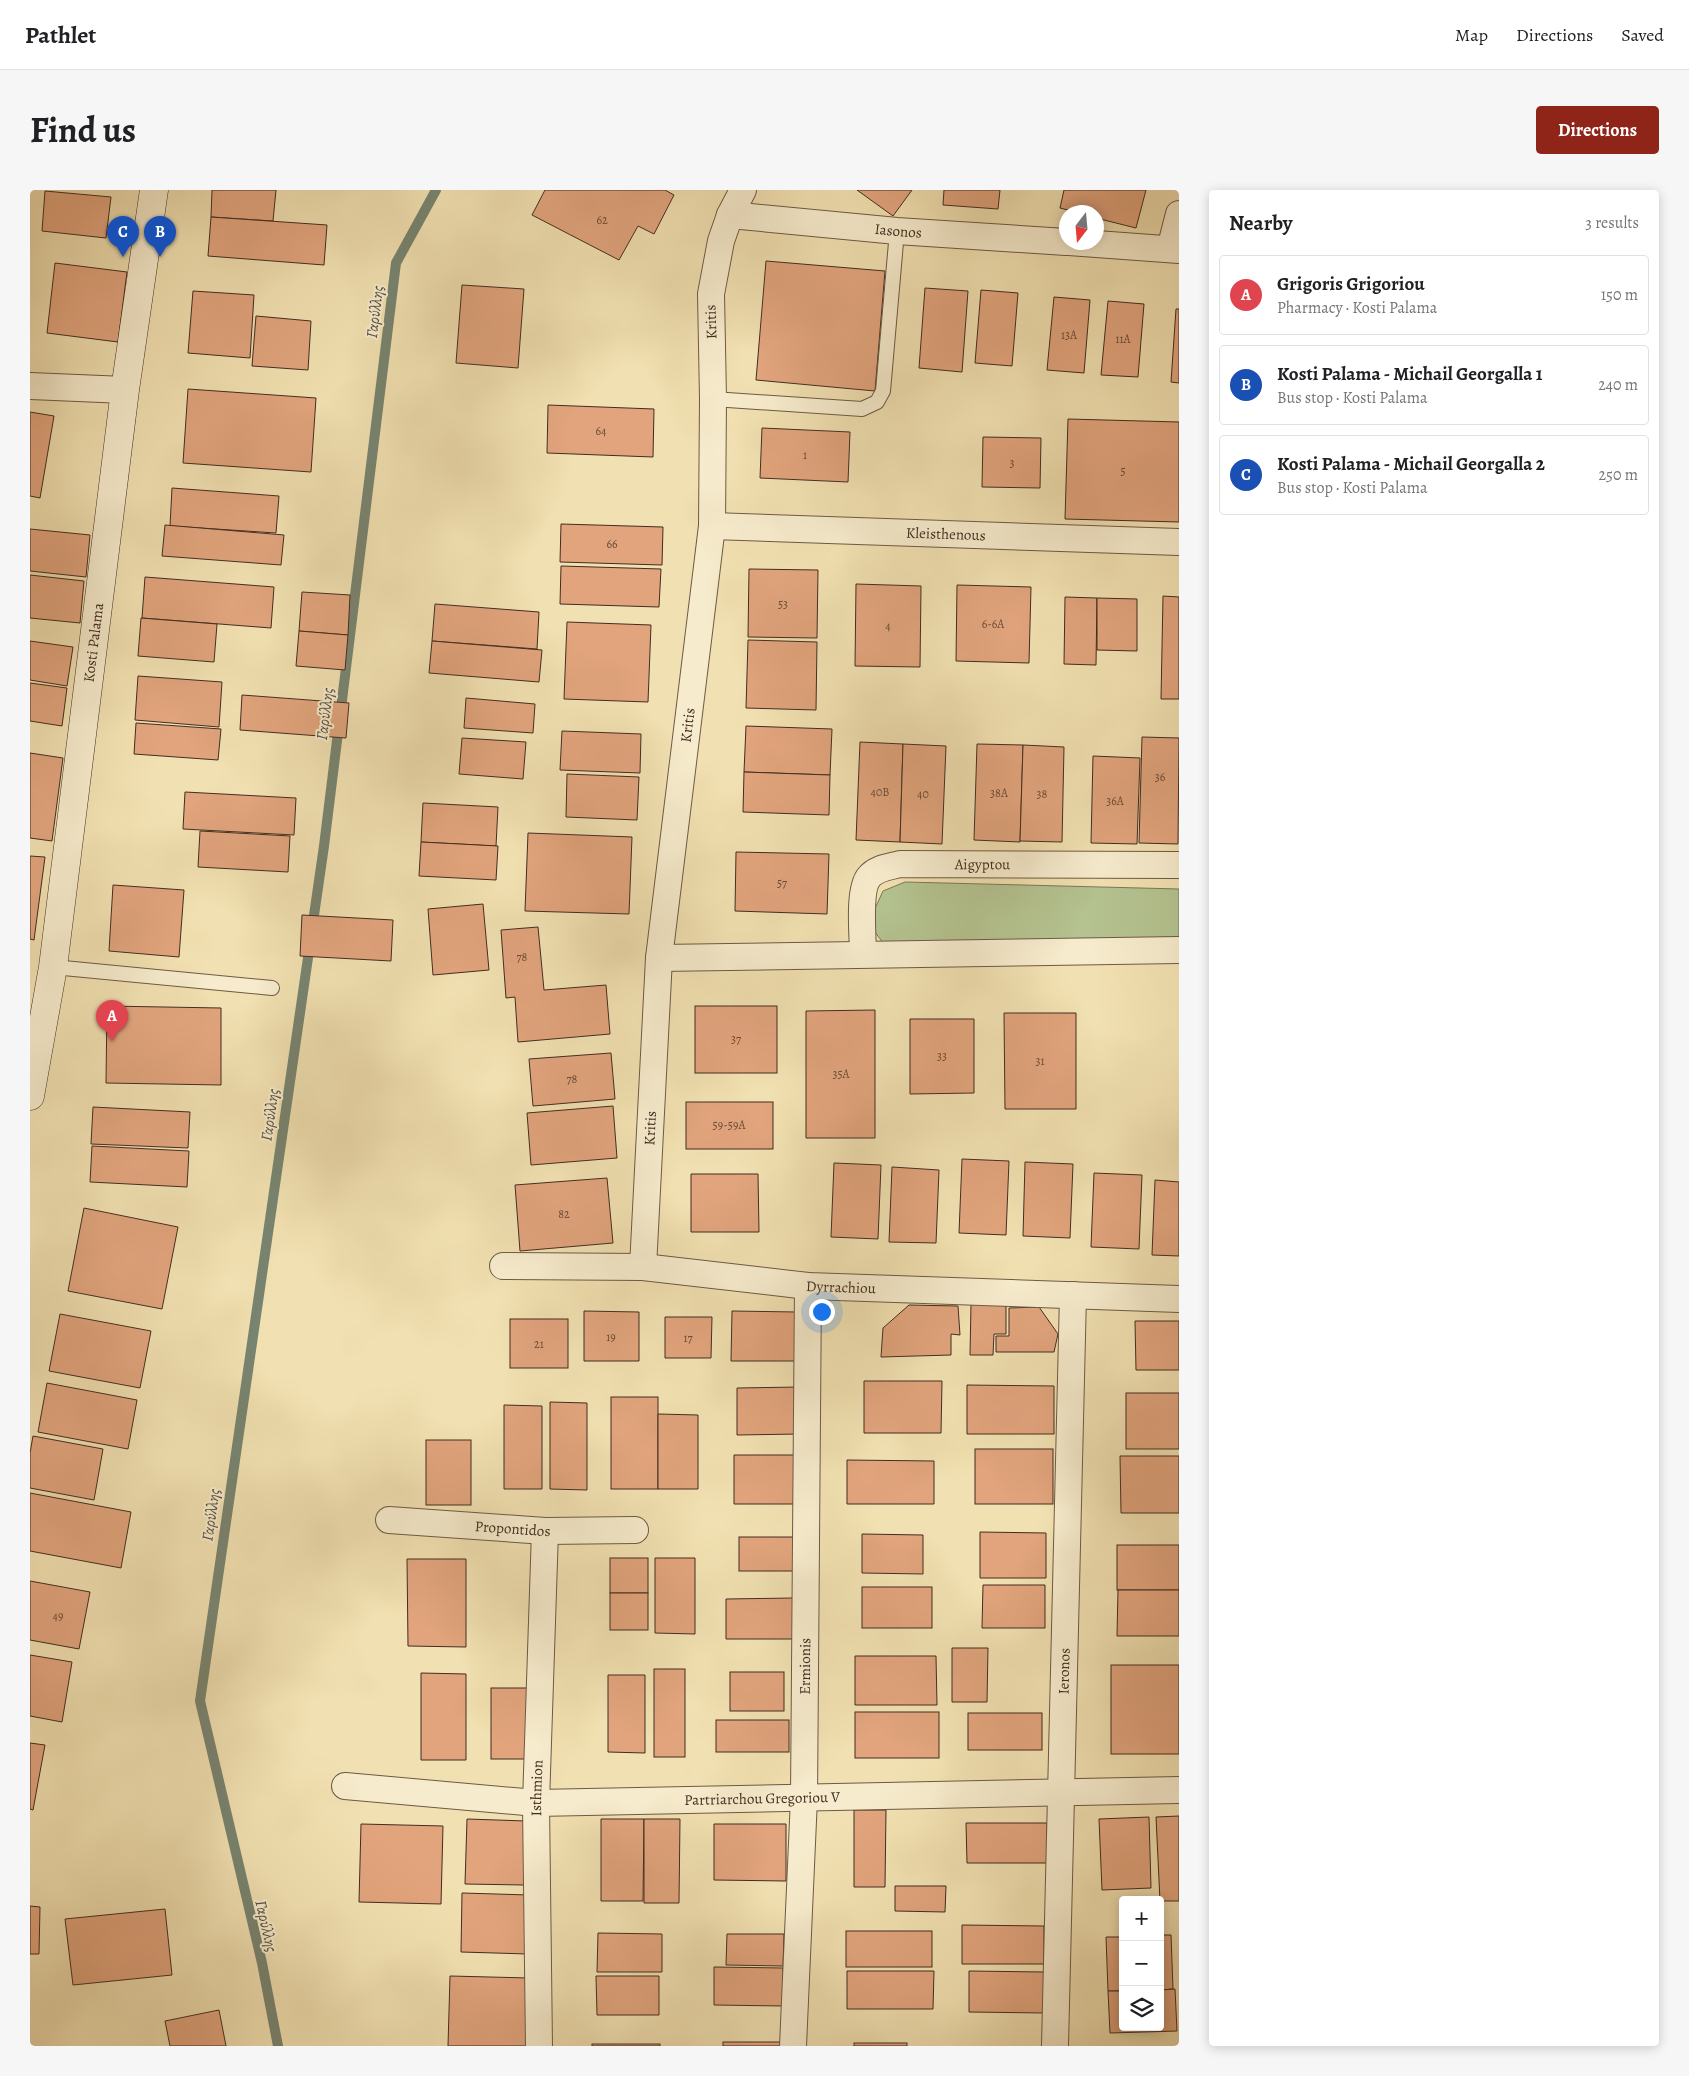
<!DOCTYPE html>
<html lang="en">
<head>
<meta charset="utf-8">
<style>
	:root { --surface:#fff; --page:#f6f6f6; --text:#202124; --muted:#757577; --line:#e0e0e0; --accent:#8f2418 }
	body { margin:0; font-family:Alegreya,serif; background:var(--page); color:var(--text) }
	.controls { position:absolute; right:15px; bottom:15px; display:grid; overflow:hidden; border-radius:5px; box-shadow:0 2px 12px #0003 }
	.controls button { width:45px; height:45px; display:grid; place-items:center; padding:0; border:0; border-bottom:1px solid var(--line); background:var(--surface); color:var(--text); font:25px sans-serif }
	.compass { position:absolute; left:1029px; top:15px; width:45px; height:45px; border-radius:50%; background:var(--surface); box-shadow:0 2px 12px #0003; rotate:196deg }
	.you { position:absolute; left:791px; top:1121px; width:18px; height:18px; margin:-12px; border:4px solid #fff; border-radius:50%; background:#1a73e8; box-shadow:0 0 0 8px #1a73e833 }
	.badge { display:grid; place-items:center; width:32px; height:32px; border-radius:50%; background:var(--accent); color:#fff; font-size:16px; font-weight:700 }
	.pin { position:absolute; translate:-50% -41px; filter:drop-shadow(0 1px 2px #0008) }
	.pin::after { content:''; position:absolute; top:26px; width:18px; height:15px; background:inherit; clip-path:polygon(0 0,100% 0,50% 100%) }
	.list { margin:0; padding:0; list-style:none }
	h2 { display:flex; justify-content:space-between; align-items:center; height:65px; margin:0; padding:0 20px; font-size:21px }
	h2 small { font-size:16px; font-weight:400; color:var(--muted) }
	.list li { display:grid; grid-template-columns:32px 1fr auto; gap:15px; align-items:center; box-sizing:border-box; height:80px; margin:0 10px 10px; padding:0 10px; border:1px solid var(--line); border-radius:5px }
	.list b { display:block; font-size:19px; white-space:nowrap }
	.list p { margin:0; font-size:16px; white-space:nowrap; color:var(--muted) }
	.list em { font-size:16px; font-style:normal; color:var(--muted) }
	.icon { flex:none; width:28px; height:28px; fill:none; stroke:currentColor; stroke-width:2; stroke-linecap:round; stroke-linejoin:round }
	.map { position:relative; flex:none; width:1149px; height:1856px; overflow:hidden; border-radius:5px }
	header { display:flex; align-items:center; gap:30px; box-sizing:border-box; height:70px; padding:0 25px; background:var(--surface); border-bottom:1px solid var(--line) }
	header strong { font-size:24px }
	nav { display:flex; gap:28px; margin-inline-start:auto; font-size:18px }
	.intro { display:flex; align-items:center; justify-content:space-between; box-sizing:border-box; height:120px; padding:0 30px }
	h1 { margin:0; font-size:35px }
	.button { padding:12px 22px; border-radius:5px; background:var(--accent); color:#fff; font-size:18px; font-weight:700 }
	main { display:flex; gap:30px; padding:0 30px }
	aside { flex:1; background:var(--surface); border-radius:5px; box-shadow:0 2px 12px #0003 }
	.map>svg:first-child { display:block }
	.green { fill:#b4c390; stroke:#7c7858 }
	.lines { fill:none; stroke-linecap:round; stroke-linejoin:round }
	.stream { stroke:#788470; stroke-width:10 }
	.building { fill:#e1a47d; stroke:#432d20 }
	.lane-casing { stroke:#6e5a44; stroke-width:16 }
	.street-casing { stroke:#6e5a44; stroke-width:28 }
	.secondary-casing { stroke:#432d20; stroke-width:29 }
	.lane { stroke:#f6ebcc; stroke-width:14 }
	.street { stroke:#f6ebcc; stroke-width:26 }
	.secondary { stroke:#f6ebcc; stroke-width:28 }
	.labels { text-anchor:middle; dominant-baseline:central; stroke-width:4; stroke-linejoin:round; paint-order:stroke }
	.number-label { font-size:12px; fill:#6a4b37 }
	.street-label { font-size:15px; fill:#432d20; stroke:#f6ebcc }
	.water-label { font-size:16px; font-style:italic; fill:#595142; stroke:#f6ebcc }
</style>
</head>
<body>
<header>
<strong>Pathlet</strong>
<nav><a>Map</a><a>Directions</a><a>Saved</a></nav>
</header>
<div class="intro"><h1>Find us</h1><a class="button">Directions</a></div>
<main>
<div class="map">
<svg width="1149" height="1856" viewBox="0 0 1149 1856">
	<rect width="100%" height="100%" fill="#f1e0b1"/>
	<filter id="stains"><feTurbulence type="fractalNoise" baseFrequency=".004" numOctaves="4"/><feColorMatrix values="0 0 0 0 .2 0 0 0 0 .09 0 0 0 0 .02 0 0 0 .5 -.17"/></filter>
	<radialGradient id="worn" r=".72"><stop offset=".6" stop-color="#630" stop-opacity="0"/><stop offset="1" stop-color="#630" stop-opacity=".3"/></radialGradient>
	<!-- green -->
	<polygon class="green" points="875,692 1149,699 1149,752 858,759 844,741 842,725 853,701"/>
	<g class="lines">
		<!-- stream -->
		<g class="stream">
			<polyline points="282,739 294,656 366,73 406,0"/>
			<polyline points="248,1856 232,1773 170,1511 280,754"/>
		</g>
	</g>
	<!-- building -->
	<g class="building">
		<polygon points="182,0 246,0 243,31 181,27"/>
		<polygon points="515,0 635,0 644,5 624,44 608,36 589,70 502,25"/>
		<polygon points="827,0 882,0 863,26"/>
		<polygon points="914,0 970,0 968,19 913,15"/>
		<polygon points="1034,0 1116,0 1106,38 1066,28 1066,22 1046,22 1030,18"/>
		<polygon points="15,1 81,7 76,48 12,41"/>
		<polygon points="181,27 297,35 294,75 178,66"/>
		<polygon points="736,71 855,81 845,201 726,190"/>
		<polygon points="25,73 97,82 88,152 17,143"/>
		<polygon points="432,95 494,99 488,178 426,173"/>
		<polygon points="895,98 938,101 932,182 889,178"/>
		<polygon points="951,100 988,103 982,176 945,173"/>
		<polygon points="163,101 224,105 220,168 158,163"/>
		<polygon points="1024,107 1060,110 1054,183 1017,180"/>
		<polygon points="1078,111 1114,114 1108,187 1071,185"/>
		<polygon points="1146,119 1149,119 1149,193 1141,192"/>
		<polygon points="226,126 281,131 278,180 222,176"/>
		<polygon points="158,199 286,208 281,282 153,273"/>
		<polygon points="518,215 624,219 623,267 517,263"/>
		<polygon points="0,222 24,226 10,308 0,306"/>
		<polygon points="1038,229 1149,232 1149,332 1035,329"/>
		<polygon points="732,238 820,242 818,292 730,288"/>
		<polygon points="953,247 1011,248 1010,298 952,297"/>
		<polygon points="142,298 249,306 246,343 140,336"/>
		<polygon points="531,334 633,337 632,375 530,372"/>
		<polygon points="135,335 254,345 251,375 132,366"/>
		<polygon points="0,339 60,345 56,387 0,381"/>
		<polygon points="531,376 631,379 629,417 530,414"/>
		<polygon points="719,379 788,380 787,448 718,447"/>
		<polygon points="0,385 54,391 50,433 0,428"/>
		<polygon points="115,387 244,397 241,438 112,428"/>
		<polygon points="826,394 891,396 890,477 825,476"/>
		<polygon points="927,395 1001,397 999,473 926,471"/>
		<polygon points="272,402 320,405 318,445 269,441"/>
		<polygon points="1133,406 1149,407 1149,509 1131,509"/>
		<polygon points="1035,407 1067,408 1066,475 1034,474"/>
		<polygon points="1067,408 1107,409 1107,461 1067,460"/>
		<polygon points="405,414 509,422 507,459 402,451"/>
		<polygon points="111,428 187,434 184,472 108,466"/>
		<polygon points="537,432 621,435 618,512 534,509"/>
		<polygon points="269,441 318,445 315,480 266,476"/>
		<polygon points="718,450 787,452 786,520 716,518"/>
		<polygon points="0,451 43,457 37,496 0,490"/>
		<polygon points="402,451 512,460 509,492 399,483"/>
		<polygon points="108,486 192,492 189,537 105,530"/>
		<polygon points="0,493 37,498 32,536 0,531"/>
		<polygon points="212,505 319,513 316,548 210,540"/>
		<polygon points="436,508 505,514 503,543 434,538"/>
		<polygon points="106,533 191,539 188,570 104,564"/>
		<polygon points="716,536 802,539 800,585 714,582"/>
		<polygon points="532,541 611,544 610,583 530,580"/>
		<polygon points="1112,547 1149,548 1148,654 1109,653"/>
		<polygon points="432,548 496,552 493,589 429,584"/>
		<polygon points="830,552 873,554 870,652 826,650"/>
		<polygon points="873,554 916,556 912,654 870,652"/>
		<polygon points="947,554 993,555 990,652 944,650"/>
		<polygon points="993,555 1034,557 1032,652 990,651"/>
		<polygon points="0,563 33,568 22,651 0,648"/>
		<polygon points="1063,566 1110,568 1107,654 1061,653"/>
		<polygon points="714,582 800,585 799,625 713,622"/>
		<polygon points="537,584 609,587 607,630 536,627"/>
		<polygon points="155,602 266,608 264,645 153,639"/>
		<polygon points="393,613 468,617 466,656 391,652"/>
		<polygon points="170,641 260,646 258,682 168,677"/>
		<polygon points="498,643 602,647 599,724 495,721"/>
		<polygon points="391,652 468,656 466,690 389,686"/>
		<polygon points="706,662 799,664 797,724 705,721"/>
		<polygon points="0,666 15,667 4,750 0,749"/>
		<polygon points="83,695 154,700 149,767 79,761"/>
		<polygon points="453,714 459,780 403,785 398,719"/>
		<polygon points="272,725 363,730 361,771 270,766"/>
		<polygon points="508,737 514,800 576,795 580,844 488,852 485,807 476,808 471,740"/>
		<polygon points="77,816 191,818 191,895 76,893"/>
		<rect x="665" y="816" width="82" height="67"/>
		<polygon points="845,820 845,948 776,948 776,821"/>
		<polygon points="974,823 1046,823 1046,919 975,919"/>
		<polygon points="880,829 944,829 944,903 880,904"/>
		<polygon points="581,863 585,909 503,916 499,869"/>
		<rect x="656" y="912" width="87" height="47"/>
		<polygon points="583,916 587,968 501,975 497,923"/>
		<polygon points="63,917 160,922 158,958 61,954"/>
		<polygon points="62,956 159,961 157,997 60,992"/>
		<polygon points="932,969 979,971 976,1045 929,1043"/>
		<polygon points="995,972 1043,974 1040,1048 993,1046"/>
		<polygon points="804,973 851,975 848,1049 801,1047"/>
		<polygon points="862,977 909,980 906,1053 859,1052"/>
		<polygon points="1064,983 1112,985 1109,1059 1061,1057"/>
		<polygon points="661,984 728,984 729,1042 661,1042"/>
		<polygon points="577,988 583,1053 490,1061 485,995"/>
		<polygon points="1125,990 1149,992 1149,1066 1122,1065"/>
		<polygon points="54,1018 148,1037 132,1119 38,1101"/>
		<polygon points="941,1114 976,1115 976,1144 964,1144 963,1165 940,1165"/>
		<polygon points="879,1115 928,1116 930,1145 921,1144 921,1165 851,1167 853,1138"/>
		<polygon points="1009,1117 1028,1144 1024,1162 966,1162 966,1146 979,1146 979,1118"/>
		<polygon points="554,1121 609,1122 609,1171 554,1171"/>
		<polygon points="702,1121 767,1122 767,1171 701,1171"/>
		<polygon points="30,1124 121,1141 110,1198 19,1181"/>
		<polygon points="635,1127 682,1127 681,1168 635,1168"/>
		<rect x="480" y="1129" width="58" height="49"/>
		<polygon points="1105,1131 1149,1131 1149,1180 1106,1180"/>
		<polygon points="834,1191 912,1191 911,1243 834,1243"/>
		<polygon points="17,1193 107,1210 98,1259 8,1242"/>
		<polygon points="937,1195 1024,1196 1024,1244 937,1244"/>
		<polygon points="769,1197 770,1244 707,1245 707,1198"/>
		<rect x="1096" y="1203" width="53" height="56"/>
		<rect x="581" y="1207" width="47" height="92"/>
		<polygon points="520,1212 557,1213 557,1300 520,1299"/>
		<polygon points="474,1215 512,1216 512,1299 474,1299"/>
		<polygon points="628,1224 668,1225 668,1299 628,1299"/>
		<polygon points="3,1246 73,1259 64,1310 0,1298 0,1263"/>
		<rect x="396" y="1250" width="45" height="65"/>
		<rect x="945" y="1259" width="78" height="55"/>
		<polygon points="704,1265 766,1265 767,1314 704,1314"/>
		<polygon points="1090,1266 1149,1266 1149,1323 1091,1323"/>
		<polygon points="817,1270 904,1271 904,1314 817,1314"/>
		<polygon points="0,1303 101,1322 91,1378 0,1361"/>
		<polygon points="950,1342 1016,1343 1016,1388 950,1388"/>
		<polygon points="832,1344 893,1345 893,1384 832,1383"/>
		<rect x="709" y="1347" width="59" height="34"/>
		<rect x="1087" y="1355" width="62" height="45"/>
		<rect x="580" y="1368" width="38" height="35"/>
		<polygon points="625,1368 665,1368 665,1444 625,1443"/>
		<polygon points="377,1369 436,1369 436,1457 378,1456"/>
		<polygon points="0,1391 60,1402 49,1459 0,1450"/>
		<polygon points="953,1395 1015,1395 1015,1438 952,1438"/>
		<rect x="832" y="1397" width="70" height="41"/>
		<polygon points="1088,1400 1149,1400 1149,1446 1087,1446"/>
		<rect x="580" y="1403" width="38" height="37"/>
		<polygon points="763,1408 763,1449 696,1449 696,1409"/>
		<polygon points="922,1458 958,1458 957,1512 922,1512"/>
		<polygon points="0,1465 42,1472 32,1532 0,1526"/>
		<polygon points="825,1466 906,1466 907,1515 825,1515"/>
		<rect x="1081" y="1475" width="68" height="89"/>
		<rect x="624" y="1479" width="31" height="88"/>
		<rect x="700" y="1482" width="54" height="39"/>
		<polygon points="391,1483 436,1484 436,1570 391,1570"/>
		<polygon points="578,1485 615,1485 615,1563 578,1562"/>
		<rect x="461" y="1498" width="42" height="71"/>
		<rect x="825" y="1522" width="84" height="46"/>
		<rect x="938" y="1523" width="74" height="37"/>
		<rect x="686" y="1530" width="73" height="32"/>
		<polygon points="0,1553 15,1555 3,1620 0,1619"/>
		<polygon points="824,1620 856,1620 855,1697 824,1697"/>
		<polygon points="1149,1626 1149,1711 1130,1711 1126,1627"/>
		<polygon points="1119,1627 1121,1698 1072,1700 1069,1629"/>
		<polygon points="437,1629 496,1631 494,1695 435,1694"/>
		<polygon points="571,1629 614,1629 613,1711 571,1711"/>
		<polygon points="614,1629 650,1629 649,1713 614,1713"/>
		<polygon points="936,1633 1017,1633 1017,1673 937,1673"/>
		<polygon points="331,1634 413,1636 411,1714 329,1712"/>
		<polygon points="684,1634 756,1634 756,1691 684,1690"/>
		<polygon points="865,1696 916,1696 915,1722 865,1721"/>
		<polygon points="432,1703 499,1705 498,1764 431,1762"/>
		<polygon points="0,1716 10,1717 9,1764 0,1764"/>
		<polygon points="135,1719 142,1785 43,1795 35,1729"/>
		<polygon points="932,1735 1014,1736 1014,1774 932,1774"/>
		<rect x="816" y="1741" width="86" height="36"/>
		<polygon points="568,1743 632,1744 632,1782 567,1782"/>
		<polygon points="697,1744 754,1744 753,1776 696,1775"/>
		<polygon points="1130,1745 1141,1745 1143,1799 1130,1800"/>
		<polygon points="1076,1747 1093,1747 1093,1801 1078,1801"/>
		<polygon points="684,1777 753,1778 753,1816 684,1815"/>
		<polygon points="817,1781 904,1781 903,1819 817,1819"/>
		<polygon points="939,1781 1014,1782 1014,1823 939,1822"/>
		<polygon points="420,1786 499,1788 498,1856 418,1856"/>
		<polygon points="566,1786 629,1786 629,1825 567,1825"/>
		<polygon points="1145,1799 1147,1841 1080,1843 1078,1801 1093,1801 1093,1837 1130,1837 1130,1800"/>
		<polygon points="189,1820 196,1856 140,1856 135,1831"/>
		<rect x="693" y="1852" width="59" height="4"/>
		<rect x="824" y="1853" width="53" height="3"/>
		<rect x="562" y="1854" width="68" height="2"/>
	</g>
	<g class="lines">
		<defs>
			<g id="lane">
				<polyline points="683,209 832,219 847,212 853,201 867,41"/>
				<polyline points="23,777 242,798"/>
			</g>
			<g id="street">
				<path id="s1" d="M700,25L867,41L1036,52"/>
				<polyline points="1039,52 1149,60"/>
				<polyline points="1140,59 1149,24"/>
				<polyline points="0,196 95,200"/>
				<path id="s2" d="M682,336L1149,352"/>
				<path id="s3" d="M833,764C833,747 828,700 839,687C846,678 859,677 870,674L1149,675"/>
				<polyline points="629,768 1149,760"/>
				<path id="s4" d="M473,1076L613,1077L778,1096L1149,1109"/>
				<path id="s5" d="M613,1077L629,768L682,336L683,209L681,104L691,51L700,25L713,0"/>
				<path id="s6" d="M359,1330L515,1341L605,1340"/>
				<path id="s7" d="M315,1596L506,1613L1149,1600"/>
				<path id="s8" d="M509,1856L506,1613L515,1341"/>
				<path id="s9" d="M763,1856L774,1608L778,1096"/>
				<path id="s10" d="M1025,1856L1043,1105"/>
			</g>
			<g id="secondary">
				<path id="s11" d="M0,906L23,777L95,200L124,0"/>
			</g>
		</defs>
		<!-- lane casing -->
		<use href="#lane" class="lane-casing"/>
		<!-- street casing -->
		<use href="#street" class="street-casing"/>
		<!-- secondary casing -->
		<use href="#secondary" class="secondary-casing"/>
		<!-- lane -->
		<use href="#lane" class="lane"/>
		<!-- street -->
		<use href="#street" class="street"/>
		<!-- secondary -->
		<use href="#secondary" class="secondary"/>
	</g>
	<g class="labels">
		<!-- number labels -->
		<g class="number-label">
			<text x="572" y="30">62</text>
			<text x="1039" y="145">13A</text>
			<text x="1093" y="149">11A</text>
			<text x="571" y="241">64</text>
			<text x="775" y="265">1</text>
			<text x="982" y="273">3</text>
			<text x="1093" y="281">5</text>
			<text x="582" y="354">66</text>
			<text x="753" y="414">53</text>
			<text x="963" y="434">6-6A</text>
			<text x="858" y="436">4</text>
			<text x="1130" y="587">36</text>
			<text x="850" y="602">40B</text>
			<text x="969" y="603">38A</text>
			<text x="893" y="604">40</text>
			<text x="1012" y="604">38</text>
			<text x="1085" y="611">36A</text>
			<text x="752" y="693">57</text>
			<text x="492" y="767">78</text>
			<text x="706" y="849">37</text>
			<text x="912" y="866">33</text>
			<text x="1010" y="871">31</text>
			<text x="811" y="884">35A</text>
			<text x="542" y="889">78</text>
			<text x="699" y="935">59-59A</text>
			<text x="534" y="1024">82</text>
			<text x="581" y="1147">19</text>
			<text x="658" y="1148">17</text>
			<text x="509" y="1154">21</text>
			<text x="28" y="1426">49</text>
		</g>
		<!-- street labels -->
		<g class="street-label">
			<text stroke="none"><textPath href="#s1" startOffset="169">Iasonos</textPath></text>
			<text transform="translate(681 132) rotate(-92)">Kritis</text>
			<text stroke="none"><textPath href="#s2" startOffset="234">Kleisthenous</textPath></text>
			<text stroke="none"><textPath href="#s11" startOffset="458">Kosti Palama</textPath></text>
			<text stroke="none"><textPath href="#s5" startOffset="544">Kritis</textPath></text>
			<text stroke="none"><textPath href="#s3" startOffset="195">Aigyptou</textPath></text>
			<text stroke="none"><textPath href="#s5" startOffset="139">Kritis</textPath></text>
			<text stroke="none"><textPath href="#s4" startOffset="339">Dyrrachiou</textPath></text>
			<text stroke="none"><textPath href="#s6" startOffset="124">Propontidos</textPath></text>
			<text stroke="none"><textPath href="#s9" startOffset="380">Ermionis</textPath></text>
			<text stroke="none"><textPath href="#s10" startOffset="375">Ieronos</textPath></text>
			<text stroke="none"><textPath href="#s8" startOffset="258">Isthmion</textPath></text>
			<text stroke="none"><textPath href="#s7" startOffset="418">Partriarchou Gregoriou V</textPath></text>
		</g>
		<!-- water labels -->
		<g class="water-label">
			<text transform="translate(345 122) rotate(-83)">Γαρύλλης</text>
			<text transform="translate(295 524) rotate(-83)">Γαρύλλης</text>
			<text transform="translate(240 925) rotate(-82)">Γαρύλλης</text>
			<text transform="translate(181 1325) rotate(-82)">Γαρύλλης</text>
			<text transform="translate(236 1736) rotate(77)">Γαρύλλης</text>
		</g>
	</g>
	<rect width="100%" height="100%" filter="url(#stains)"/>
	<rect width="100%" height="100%" fill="url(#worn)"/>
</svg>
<div class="controls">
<button>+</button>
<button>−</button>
<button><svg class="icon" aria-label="layers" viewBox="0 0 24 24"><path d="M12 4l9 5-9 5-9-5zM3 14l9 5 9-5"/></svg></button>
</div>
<svg class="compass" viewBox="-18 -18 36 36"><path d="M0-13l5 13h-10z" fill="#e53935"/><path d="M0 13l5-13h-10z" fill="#757577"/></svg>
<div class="you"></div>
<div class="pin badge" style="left:82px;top:851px;background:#e0444e">A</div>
<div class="pin badge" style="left:130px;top:67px;background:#1a4fb4">B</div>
<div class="pin badge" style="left:93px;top:67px;background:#1a4fb4">C</div>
</div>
<aside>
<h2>Nearby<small>3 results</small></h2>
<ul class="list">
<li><span class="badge" style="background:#e0444e">A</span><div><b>Grigoris Grigoriou</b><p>Pharmacy · Kosti Palama</p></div><em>150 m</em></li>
<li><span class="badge" style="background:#1a4fb4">B</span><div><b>Kosti Palama - Michail Georgalla 1</b><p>Bus stop · Kosti Palama</p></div><em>240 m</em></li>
<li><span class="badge" style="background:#1a4fb4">C</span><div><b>Kosti Palama - Michail Georgalla 2</b><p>Bus stop · Kosti Palama</p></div><em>250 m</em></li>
</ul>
</aside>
</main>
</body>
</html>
